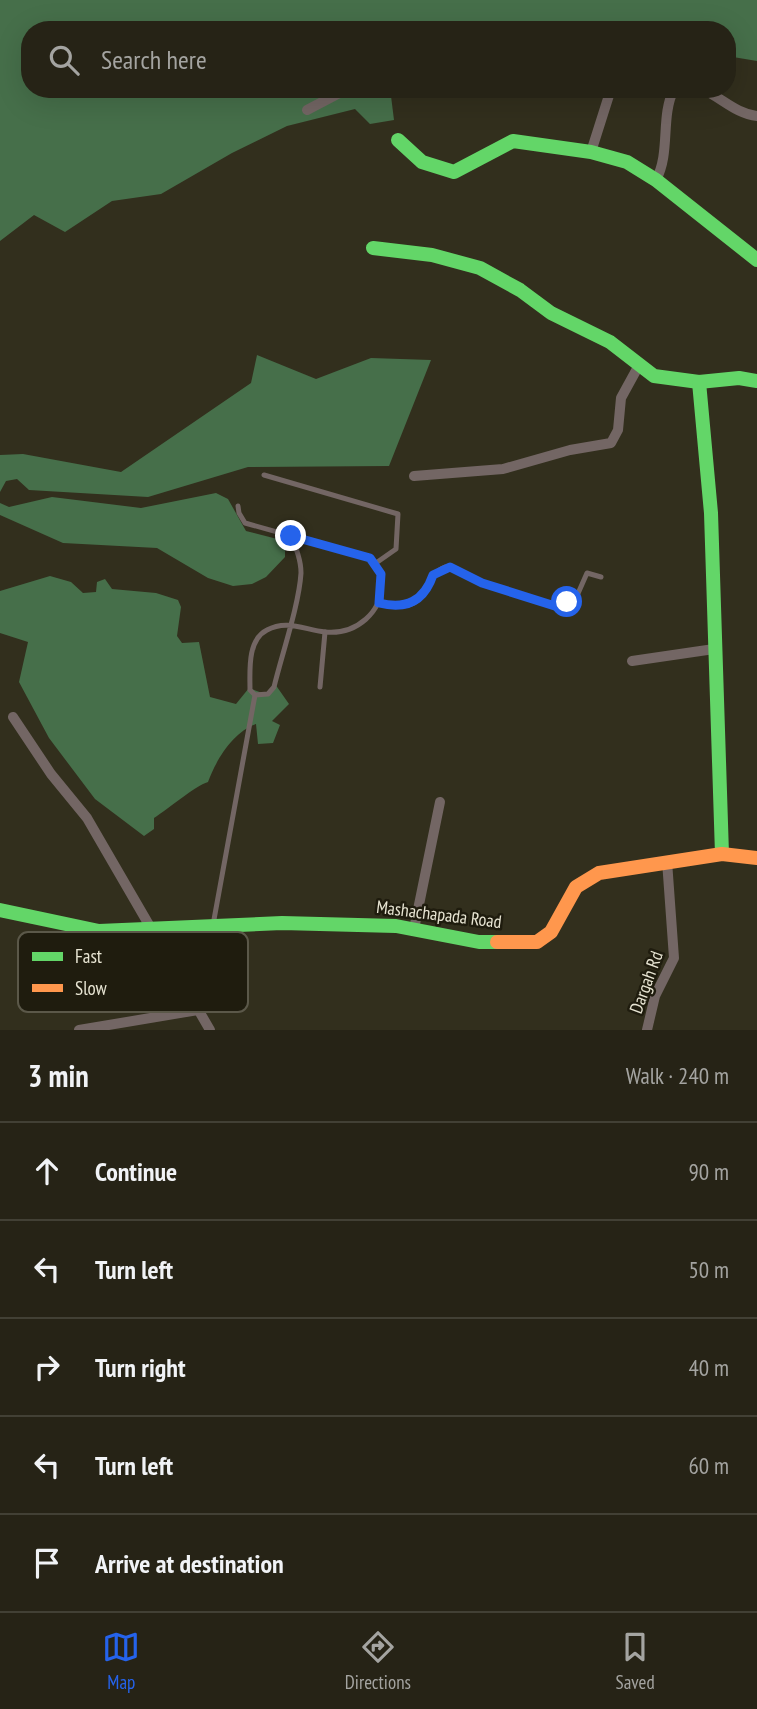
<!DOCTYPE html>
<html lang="en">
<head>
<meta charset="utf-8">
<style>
	:root { --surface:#262316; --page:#322f23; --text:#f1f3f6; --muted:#a4a4a1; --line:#424035; --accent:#2563eb }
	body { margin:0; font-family:"PT Sans Narrow",sans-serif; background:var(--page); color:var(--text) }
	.stop { position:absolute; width:21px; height:21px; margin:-16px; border:5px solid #2563eb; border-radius:50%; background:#fff }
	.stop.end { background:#2563eb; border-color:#fff; box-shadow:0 2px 7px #0008 }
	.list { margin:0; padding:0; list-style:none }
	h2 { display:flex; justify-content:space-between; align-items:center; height:91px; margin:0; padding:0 28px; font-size:30px }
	h2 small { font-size:23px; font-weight:400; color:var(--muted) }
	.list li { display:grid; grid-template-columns:46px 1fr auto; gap:21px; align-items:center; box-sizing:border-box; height:98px; padding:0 28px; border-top:2px solid var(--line) }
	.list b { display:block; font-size:26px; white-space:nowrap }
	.list em { font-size:23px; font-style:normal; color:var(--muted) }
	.icon { flex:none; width:38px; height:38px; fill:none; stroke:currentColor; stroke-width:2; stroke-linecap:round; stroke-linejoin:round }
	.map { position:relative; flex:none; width:757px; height:1030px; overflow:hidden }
	.search { position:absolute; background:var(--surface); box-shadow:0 7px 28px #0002; left:21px; right:21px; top:21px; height:77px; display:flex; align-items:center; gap:18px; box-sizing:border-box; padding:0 24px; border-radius:28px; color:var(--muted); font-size:26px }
	.sheet { height:581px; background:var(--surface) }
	nav { display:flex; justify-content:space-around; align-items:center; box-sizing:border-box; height:98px; border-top:2px solid var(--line); background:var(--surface); font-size:19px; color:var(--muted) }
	nav a { display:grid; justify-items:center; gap:4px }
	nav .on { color:var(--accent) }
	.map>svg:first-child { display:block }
	.forest { fill:#466f4a }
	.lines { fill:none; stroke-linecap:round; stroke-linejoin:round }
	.lane { stroke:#736664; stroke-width:5 }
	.street { stroke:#736664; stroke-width:10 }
	.fast { stroke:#63d668; stroke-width:14 }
	.slow { stroke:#ff974d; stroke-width:14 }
	.route { stroke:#2563eb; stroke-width:9 }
	.labels { text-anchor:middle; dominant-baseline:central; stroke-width:5; stroke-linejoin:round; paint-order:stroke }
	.street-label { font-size:18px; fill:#e8e5d3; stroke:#1f1c0e }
	.key { fill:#1f1c0e; stroke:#5b5849; stroke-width:2 }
	.key-label { font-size:19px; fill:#e8e5d3 }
</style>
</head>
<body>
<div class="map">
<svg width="757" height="1030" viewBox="0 0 757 1030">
	<rect width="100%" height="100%" fill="#322f1d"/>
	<!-- forest -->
	<g class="forest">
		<polygon points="0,0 757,0 757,61 727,56 727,30 598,30 578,26 576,30 494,30 465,21 449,30 30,30 30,89 401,89 391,96 394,120 370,124 355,109 287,126 232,153 161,194 112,201 65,232 34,215 0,241"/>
		<polygon points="257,355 316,379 371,358 431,360 389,466 248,467 148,497 29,490 17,479 6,481 0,492 0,455 23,454 121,472 251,383"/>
		<polygon points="216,493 228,499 246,531 285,541 285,557 266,577 252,584 233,586 208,578 157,548 63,543 0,515 0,503 9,507 52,497 141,508"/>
		<path d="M50,576L71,582L83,593L96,592L97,582L105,579L112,589L156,593L178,600L181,607L177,636L182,643L199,642L210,697L236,704L249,688L265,694L275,684L289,704L272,721L280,725L273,743L258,744L256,724C233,732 216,760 208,782C195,786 168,809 154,818V829L144,836L95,799L49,738L19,682L28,642L0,633V591Z"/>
	</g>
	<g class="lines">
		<!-- lane -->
		<g class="lane">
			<polyline points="264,475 398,514 396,549 376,563"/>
			<path d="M238,506L239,513L245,523L370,558C378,564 381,571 381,581C384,612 356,635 325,632C305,630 287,619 267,630C247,640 250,671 250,690L255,695L268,694L274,687C282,654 299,605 301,573C301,560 296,548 291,536"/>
			<path d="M379,603C434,618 419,577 445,567L457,569L482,583L561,608L576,598L587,573L601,577"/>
			<polyline points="320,687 325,632"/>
			<polyline points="213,925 255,695"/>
		</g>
		<!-- street -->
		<g class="street">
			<polyline points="460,30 473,27 482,30"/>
			<path d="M702,89C722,98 736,114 757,116"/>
			<polyline points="307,110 347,89"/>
			<polyline points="591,152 611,89"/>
			<path d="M656,180C671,152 660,117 674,89"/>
			<polyline points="414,476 503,469 570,450 611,443 618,430 621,398 638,367"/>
			<polyline points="632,661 714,649"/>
			<polyline points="13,717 51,774 87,818 210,1030"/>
			<polyline points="414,929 440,802"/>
			<polyline points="79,1030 198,1010"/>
			<polyline points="647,1030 655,996 674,958 667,861"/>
		</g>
		<!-- fast -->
		<g class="fast">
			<polyline points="398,140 422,162 454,172 513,141 591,152 627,162 656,180 757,260"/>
			<polyline points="373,248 432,255 480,268 520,290 551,313 610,342 654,376 699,382 739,378 757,381"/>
			<polyline points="699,382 711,513 722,854"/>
			<polyline points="0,910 99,931 282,923 396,926 479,942 497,942"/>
		</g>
		<!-- slow -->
		<polyline class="slow" points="497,942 537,942 551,932 576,887 599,873 722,854 757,858"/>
	</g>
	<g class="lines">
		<!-- route -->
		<path class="route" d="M291,536L370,558L381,574L379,603C406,610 424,601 433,575L450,567L482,583L558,607L567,602"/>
	</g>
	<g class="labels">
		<!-- street labels -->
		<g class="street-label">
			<text transform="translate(439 914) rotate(7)">Mashachapada Road</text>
			<text transform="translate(646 982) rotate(-70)">Dargah Rd</text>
		</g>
	</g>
	<!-- legend -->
	<rect x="18" y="932" width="230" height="80" rx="10" class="key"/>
	<rect x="32" y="952" width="31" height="9" fill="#63d668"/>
	<rect x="32" y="984" width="31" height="8" fill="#ff974d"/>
	<g class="key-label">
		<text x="75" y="963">Fast</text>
		<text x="75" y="995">Slow</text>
	</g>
</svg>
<div class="stop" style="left:567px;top:602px"></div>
<div class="stop end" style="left:291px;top:536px"></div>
<div class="search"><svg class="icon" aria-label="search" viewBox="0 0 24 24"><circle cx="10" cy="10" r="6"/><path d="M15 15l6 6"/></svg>Search here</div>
</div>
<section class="sheet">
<h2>3 min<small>Walk · 240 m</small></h2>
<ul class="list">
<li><svg class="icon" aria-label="ahead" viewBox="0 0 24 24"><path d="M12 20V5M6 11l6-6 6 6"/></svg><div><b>Continue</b></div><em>90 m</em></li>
<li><svg class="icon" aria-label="left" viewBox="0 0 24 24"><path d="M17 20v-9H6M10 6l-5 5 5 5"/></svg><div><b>Turn left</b></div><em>50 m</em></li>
<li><svg class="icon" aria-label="right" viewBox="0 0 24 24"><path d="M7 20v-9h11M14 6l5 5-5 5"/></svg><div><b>Turn right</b></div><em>40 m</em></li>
<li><svg class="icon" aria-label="left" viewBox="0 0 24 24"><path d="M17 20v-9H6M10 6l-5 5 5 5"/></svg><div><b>Turn left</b></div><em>60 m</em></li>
<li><svg class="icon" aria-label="arrive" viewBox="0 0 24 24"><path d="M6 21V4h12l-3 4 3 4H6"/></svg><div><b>Arrive at destination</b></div></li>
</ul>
</section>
<nav>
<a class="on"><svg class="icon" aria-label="map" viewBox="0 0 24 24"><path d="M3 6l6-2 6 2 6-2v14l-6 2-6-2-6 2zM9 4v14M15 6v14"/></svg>Map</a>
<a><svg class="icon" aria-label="directions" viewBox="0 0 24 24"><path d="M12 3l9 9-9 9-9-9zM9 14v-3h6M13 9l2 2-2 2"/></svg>Directions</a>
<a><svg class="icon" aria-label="saved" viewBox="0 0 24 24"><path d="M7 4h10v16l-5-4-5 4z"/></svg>Saved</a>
</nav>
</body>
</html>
